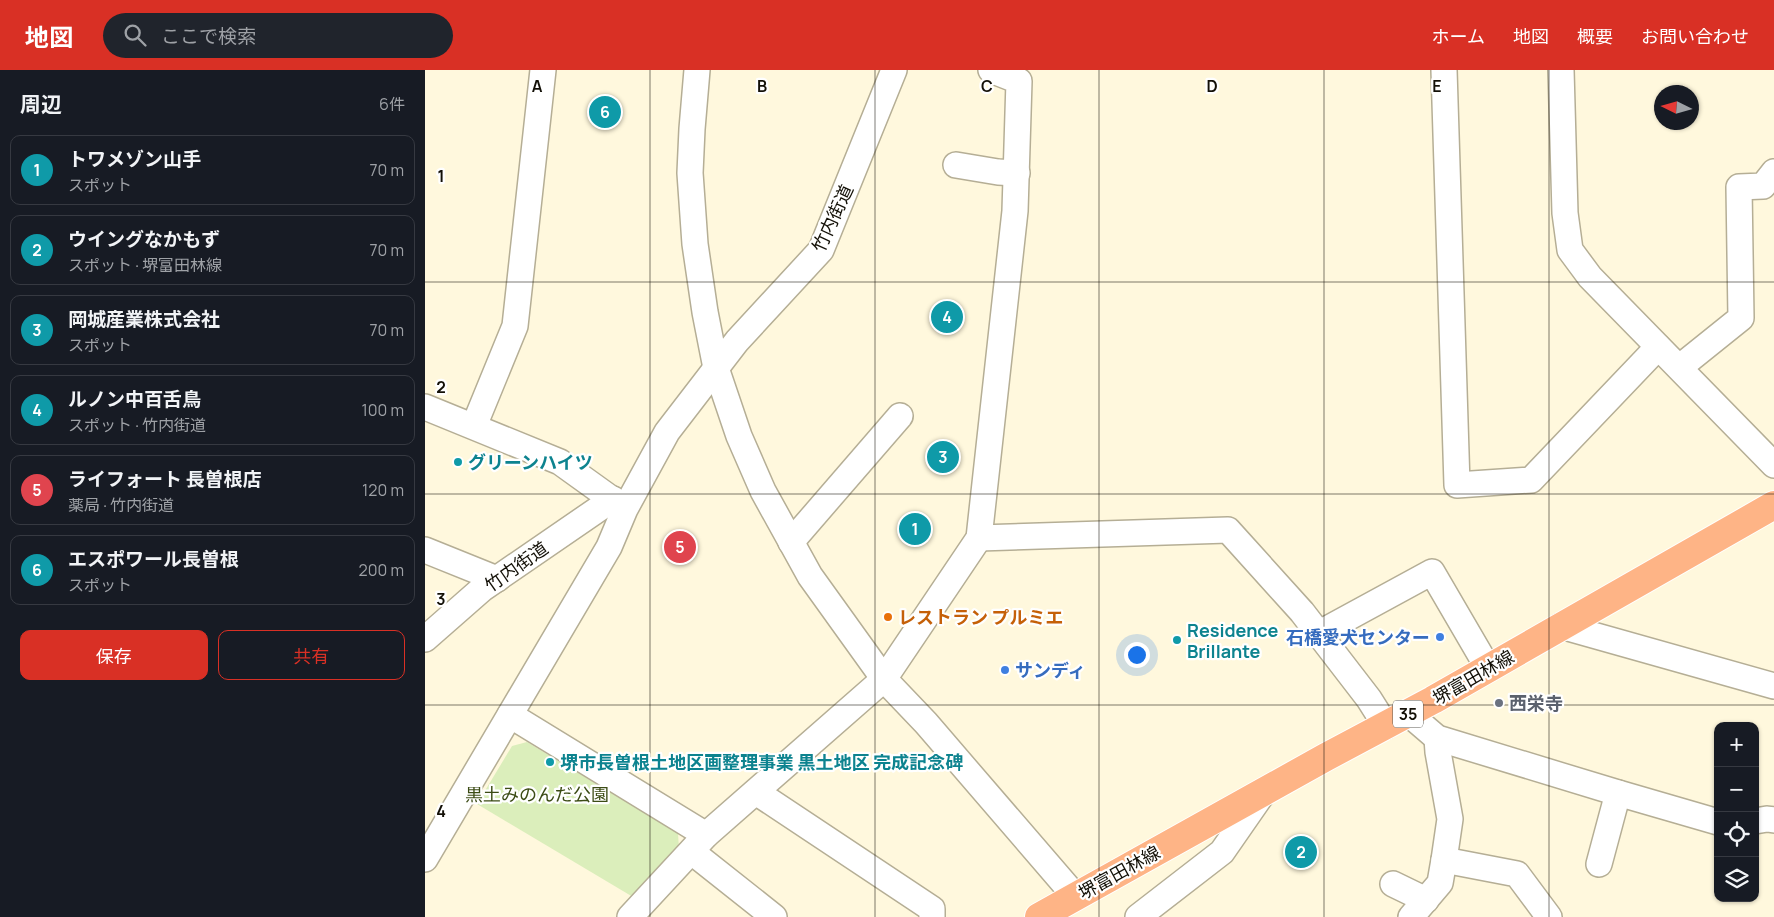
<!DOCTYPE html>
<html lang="ja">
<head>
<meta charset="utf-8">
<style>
	:root { --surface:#171b24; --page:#20242c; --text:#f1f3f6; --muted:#9ea1a6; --line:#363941; --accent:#d93025 }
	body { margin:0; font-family:Manrope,"Noto Sans JP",sans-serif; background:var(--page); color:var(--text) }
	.controls { position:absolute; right:15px; bottom:15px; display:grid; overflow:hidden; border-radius:10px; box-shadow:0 1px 4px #0004 }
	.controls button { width:45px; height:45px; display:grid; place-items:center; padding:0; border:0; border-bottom:1px solid var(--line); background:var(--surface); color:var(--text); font:25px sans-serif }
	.compass { position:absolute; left:1229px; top:15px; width:45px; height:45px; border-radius:50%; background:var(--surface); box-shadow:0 1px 4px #0004; rotate:275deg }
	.you { position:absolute; left:711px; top:584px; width:18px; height:18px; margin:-12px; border:4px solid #fff; border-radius:50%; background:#1a73e8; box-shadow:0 0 0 8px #1a73e833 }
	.badge { display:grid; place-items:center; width:32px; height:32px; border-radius:50%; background:var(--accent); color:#fff; font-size:16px; font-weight:700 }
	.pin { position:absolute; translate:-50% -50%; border:2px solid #fff; box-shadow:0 1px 5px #0006 }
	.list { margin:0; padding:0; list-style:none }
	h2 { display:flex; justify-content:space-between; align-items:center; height:65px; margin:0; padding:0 20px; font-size:21px }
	h2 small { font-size:16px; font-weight:400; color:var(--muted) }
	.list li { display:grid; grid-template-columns:32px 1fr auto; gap:15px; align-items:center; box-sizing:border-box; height:70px; margin:0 10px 10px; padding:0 10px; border:1px solid var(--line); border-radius:10px }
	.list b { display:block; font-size:19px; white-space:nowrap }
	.list p { margin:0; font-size:16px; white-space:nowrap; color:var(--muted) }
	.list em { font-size:16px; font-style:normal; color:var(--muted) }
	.actions { display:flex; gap:10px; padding:15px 20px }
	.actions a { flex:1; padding:11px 0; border:1px solid var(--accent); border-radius:10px; text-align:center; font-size:18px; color:var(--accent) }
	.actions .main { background:var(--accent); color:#fff }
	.icon { flex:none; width:28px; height:28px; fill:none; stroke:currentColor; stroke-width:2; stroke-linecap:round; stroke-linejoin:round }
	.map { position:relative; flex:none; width:1349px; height:847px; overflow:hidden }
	header { display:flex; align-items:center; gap:30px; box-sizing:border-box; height:70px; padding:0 25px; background:var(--accent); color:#fff }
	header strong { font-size:24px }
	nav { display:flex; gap:28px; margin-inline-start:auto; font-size:18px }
	.search { width:350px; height:45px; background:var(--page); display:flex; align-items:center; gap:12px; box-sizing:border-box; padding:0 18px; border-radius:28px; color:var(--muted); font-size:19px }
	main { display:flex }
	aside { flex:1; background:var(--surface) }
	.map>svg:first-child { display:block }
	.green { fill:#dbeebb }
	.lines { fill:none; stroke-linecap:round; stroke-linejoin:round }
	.minor-casing { stroke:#b5ae95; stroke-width:28 }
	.major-casing { stroke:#fff; stroke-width:30 }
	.minor { stroke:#fff; stroke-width:25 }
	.major { stroke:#feb486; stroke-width:28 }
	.grid { fill:none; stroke:#131007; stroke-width:1; stroke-opacity:0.55 }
	.culture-dot { fill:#0f9aa8; stroke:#fff; stroke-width:2 }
	.food-dot { fill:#e8710a; stroke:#fff; stroke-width:2 }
	.shop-dot { fill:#3f7fe0; stroke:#fff; stroke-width:2 }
	.worship-dot { fill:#6b7280; stroke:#fff; stroke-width:2 }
	.labels { text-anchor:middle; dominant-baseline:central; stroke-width:4.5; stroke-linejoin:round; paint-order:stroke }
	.shield { fill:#fff; stroke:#5a5851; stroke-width:1 }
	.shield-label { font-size:16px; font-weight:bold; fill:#131007 }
	.street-label { font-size:18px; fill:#131007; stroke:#fff }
	.culture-label { font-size:18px; font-weight:bold; fill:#0d838f; stroke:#fff; text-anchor:start }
	.food-label { font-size:18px; font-weight:bold; fill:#c56008; stroke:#fff; text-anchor:start }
	.shop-label { font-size:18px; font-weight:bold; fill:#366cbe; stroke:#fff; text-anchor:end }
	.worship-label { font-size:18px; font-weight:bold; fill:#5b616d; stroke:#fff; text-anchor:start }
	.park-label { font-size:18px; fill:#3c4c15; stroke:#fff }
	.grid-label { font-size:16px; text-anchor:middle; font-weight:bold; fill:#131007; stroke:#fff; stroke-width:4.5; stroke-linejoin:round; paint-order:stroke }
</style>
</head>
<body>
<header>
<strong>地図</strong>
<div class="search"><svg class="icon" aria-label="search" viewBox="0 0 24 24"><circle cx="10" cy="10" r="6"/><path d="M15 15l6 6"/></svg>ここで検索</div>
<nav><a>ホーム</a><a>地図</a><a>概要</a><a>お問い合わせ</a></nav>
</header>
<main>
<aside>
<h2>周辺<small>6件</small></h2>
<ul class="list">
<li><span class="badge" style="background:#0f9aa8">1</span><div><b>トワメゾン山手</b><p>スポット</p></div><em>70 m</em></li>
<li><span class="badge" style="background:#0f9aa8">2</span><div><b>ウイングなかもず</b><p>スポット · 堺富田林線</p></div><em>70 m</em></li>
<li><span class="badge" style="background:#0f9aa8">3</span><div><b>岡城産業株式会社</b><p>スポット</p></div><em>70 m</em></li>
<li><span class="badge" style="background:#0f9aa8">4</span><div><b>ルノン中百舌鳥</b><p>スポット · 竹内街道</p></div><em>100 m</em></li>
<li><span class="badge" style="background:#e0444e">5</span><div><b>ライフォート 長曽根店</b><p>薬局 · 竹内街道</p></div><em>120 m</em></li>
<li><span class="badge" style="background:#0f9aa8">6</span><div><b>エスポワール長曽根</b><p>スポット</p></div><em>200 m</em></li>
</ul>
<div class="actions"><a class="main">保存</a><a>共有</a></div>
</aside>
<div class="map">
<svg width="1349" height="847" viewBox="0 0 1349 847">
	<rect width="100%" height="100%" fill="#fff8dd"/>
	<!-- green -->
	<polygon class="green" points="102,672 253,763 254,779 208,827 52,734 87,676"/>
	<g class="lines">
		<defs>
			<g id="minor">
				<polyline points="272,0 267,59 265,103 270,174 280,242 291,298 314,366 338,421 385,506 459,609 501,653 650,826"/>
				<polyline points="1019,0 1032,415 1106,410 1233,277"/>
				<polyline points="1136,0 1140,143 1145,180 1165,207 1349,395"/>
				<polyline points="531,95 573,102 592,103"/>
				<polyline points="1255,297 1316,248 1314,117 1338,116 1349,102"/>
				<polyline points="0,337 135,392 199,438"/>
				<polyline points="49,356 90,256 118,0"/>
				<polyline points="554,468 803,460 877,542 944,629 961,656"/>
				<polyline points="366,472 475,346"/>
				<polyline points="0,480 72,509"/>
				<polyline points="1136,556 1349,616"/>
				<polyline points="893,564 1007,502 1063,598"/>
				<polyline points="0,569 57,519 188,429"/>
				<polyline points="984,644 1012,668 1193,723 1293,752"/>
				<polyline points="85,645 281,765"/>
				<polyline points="331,722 507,839 507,847"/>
				<polyline points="1330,751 1342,749 1349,750"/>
				<polyline points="267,782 349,847"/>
				<polyline points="0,789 184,477 200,439 242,362 312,271 396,180 469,0"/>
				<polyline points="1019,790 1092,804 1124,847"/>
				<polyline points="1174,794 1193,723"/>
				<polyline points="968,814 1001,830"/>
				<polyline points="205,847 281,765 459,609 554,468 590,141 594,11 566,0"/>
				<polyline points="713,847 797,782 838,723"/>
				<polyline points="986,847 1015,813 1019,790 1025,749 1013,682 1012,668"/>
			</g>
			<polyline id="major" points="614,847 901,687 1008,630 1349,435"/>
		</defs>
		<!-- minor casing -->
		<use href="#minor" class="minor-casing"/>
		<!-- major casing -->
		<use href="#major" class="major-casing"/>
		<!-- minor -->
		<use href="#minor" class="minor"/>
		<!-- major -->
		<use href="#major" class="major"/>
	</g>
	<!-- grid -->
	<path class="grid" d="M225,0V847M450,0V847M674,0V847M899,0V847M1124,0V847M0,212H1349M0,424H1349M0,635H1349"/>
	<!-- markers -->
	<g class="culture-dot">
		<circle cx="33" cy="392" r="5"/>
		<circle cx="752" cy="570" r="5"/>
		<circle cx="125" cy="692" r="5"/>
	</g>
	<circle class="food-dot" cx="463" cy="547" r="5"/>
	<g class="shop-dot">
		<circle cx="1015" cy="567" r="5"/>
		<circle cx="580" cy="600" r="5"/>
	</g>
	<circle class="worship-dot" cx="1074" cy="633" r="5"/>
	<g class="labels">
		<!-- shield labels -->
		<rect class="shield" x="968" y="630.5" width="30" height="27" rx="4"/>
		<g class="shield-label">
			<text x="983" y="644">35</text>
		</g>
		<!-- street labels -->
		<g class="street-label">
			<text transform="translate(407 148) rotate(-65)">竹内街道</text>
			<text transform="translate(91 496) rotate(-35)">竹内街道</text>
			<text transform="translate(1048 607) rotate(-30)">堺富田林線</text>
			<text transform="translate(694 802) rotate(-29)">堺富田林線</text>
		</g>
		<!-- culture labels -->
		<g class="culture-label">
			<text x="43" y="392">グリーンハイツ</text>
			<text x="762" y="560">Residence<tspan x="762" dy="21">Brillante</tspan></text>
			<text x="135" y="692">堺市長曽根土地区画整理事業 黒土地区 完成記念碑</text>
		</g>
		<!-- food labels -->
		<g class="food-label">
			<text x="473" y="547">レストラン プルミエ</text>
		</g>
		<!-- shop labels -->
		<g class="shop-label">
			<text x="1005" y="567">石橋愛犬センター</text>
			<text x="590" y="600" text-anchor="start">サンディ</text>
		</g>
		<!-- worship labels -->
		<g class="worship-label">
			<text x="1084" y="633">西栄寺</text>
		</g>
		<!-- park labels -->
		<g class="park-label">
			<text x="112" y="724">黒土みのんだ公園</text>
		</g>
	</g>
	<g class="grid-label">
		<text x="112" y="22">A</text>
		<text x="337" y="22">B</text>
		<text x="562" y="22">C</text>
		<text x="787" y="22">D</text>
		<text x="1012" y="22">E</text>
		<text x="16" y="112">1</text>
		<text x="16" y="323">2</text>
		<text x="16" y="535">3</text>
		<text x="16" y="747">4</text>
	</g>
</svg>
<div class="controls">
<button>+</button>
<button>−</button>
<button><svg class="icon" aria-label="locate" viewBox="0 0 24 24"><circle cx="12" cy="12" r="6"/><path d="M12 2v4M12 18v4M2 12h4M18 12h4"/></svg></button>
<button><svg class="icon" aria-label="layers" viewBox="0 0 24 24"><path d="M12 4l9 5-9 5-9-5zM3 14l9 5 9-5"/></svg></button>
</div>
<svg class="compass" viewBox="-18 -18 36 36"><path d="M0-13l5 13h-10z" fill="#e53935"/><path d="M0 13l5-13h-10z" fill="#9ea1a6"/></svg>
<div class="you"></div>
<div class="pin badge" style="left:490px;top:459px;background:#0f9aa8">1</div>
<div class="pin badge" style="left:876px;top:782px;background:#0f9aa8">2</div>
<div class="pin badge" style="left:518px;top:387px;background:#0f9aa8">3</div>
<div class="pin badge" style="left:522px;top:247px;background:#0f9aa8">4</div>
<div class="pin badge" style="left:255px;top:477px;background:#e0444e">5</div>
<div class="pin badge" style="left:180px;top:42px;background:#0f9aa8">6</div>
</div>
</main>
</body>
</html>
